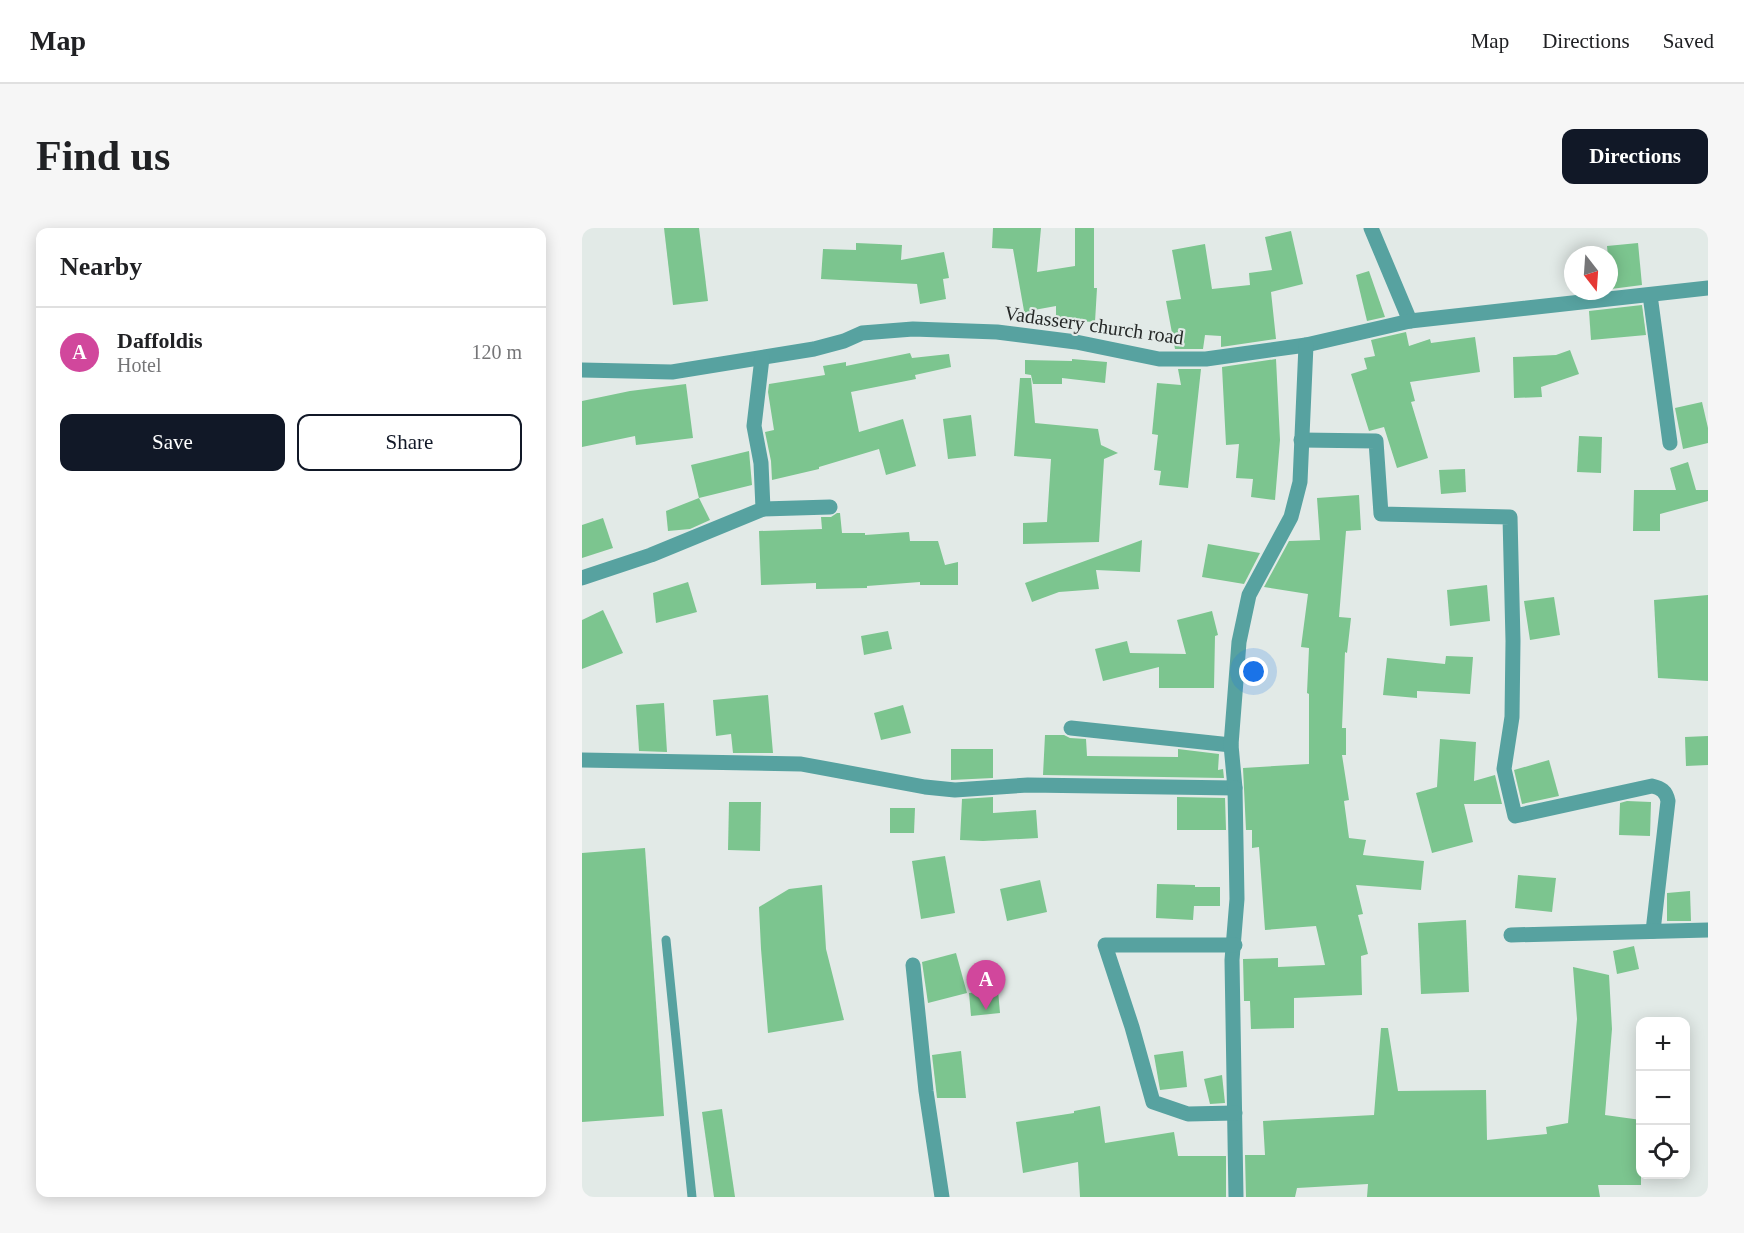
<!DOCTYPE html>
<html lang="en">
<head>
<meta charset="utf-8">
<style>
	:root { --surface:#fff; --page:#f6f6f6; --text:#202124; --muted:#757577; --line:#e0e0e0; --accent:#111827 }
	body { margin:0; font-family:Georgia,serif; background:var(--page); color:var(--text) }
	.controls { position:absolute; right:18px; bottom:18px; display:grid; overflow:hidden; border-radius:12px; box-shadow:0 3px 15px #0003 }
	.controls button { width:54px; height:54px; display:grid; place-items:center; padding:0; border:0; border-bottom:2px solid var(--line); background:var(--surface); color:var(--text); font:30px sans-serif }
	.compass { position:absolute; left:982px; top:18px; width:54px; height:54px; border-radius:50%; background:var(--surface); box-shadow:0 3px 15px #0003; rotate:163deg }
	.you { position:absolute; left:672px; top:444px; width:21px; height:21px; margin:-15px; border:4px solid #fff; border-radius:50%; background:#1a73e8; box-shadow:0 0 0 9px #1a73e833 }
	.badge { display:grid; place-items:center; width:39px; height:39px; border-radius:50%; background:var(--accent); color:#fff; font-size:20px; font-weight:700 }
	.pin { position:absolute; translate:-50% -50px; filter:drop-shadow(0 2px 3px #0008) }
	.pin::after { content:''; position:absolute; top:32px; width:21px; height:18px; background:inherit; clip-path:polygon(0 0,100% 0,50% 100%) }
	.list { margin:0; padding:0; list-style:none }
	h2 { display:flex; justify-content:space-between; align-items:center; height:78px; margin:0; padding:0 24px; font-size:26px }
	h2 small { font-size:20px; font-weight:400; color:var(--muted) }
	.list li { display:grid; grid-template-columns:39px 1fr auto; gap:18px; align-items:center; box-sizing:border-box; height:90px; padding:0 24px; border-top:2px solid var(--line) }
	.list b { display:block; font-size:22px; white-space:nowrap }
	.list p { margin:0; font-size:20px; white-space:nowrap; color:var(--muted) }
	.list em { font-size:20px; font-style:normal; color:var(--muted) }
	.actions { display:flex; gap:12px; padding:18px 24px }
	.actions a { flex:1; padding:14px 0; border:2px solid var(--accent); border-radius:12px; text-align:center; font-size:21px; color:var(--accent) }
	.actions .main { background:var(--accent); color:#fff }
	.icon { flex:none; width:33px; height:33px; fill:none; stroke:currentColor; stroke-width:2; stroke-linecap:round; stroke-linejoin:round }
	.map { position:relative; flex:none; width:1126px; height:969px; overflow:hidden; border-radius:12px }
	header { display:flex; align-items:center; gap:36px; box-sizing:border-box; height:84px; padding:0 30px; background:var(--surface); border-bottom:2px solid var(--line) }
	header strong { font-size:28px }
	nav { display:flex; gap:33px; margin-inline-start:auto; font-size:21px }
	.intro { display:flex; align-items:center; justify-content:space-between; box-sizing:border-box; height:144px; padding:0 36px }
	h1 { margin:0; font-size:42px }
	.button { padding:15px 27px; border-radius:12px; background:var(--accent); color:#fff; font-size:21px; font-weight:700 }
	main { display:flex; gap:36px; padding:0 36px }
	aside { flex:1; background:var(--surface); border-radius:12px; box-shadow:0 3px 15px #0003 }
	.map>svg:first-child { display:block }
	.building { fill:#7cc58f }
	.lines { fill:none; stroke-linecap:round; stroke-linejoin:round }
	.service { stroke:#57a2a0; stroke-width:9 }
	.minor { stroke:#57a2a0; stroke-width:15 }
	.labels { text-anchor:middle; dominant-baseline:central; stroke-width:4.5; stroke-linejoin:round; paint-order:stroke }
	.street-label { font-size:20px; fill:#262928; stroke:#e2eae7 }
</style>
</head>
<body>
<header>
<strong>Map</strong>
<nav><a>Map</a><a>Directions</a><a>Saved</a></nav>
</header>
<div class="intro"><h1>Find us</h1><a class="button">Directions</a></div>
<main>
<aside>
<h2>Nearby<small></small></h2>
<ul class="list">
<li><span class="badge" style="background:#d1479c">A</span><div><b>Daffoldis</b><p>Hotel</p></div><em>120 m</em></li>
</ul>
<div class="actions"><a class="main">Save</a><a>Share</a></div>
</aside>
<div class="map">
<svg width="1126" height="969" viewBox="0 0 1126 969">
	<rect width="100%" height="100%" fill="#e2eae7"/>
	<!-- building -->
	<g class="building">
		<polygon points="82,0 117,0 126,73 91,77"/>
		<polygon points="411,0 459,0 455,44 493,38 493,0 512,0 512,60 515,60 513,94 474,92 474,78 452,82 450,94 444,94 431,21 410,20"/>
		<polygon points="709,3 721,56 689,64 694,111 639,119 639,108 623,107 621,121 593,121 584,73 599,71 590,22 623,16 630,61 668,57 667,45 690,42 683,9"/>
		<polygon points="274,15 320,17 319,32 362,24 367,50 361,51 364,71 338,76 335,56 239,51 241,21 274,22"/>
		<polygon points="1056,15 1060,57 1029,61 1025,18"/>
		<polygon points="787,43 803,89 785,93 774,47"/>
		<polygon points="1060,77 1064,107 1009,112 1007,83"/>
		<polygon points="824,104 827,118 848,111 849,115 893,109 898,144 828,154 833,173 829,174 846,230 815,240 802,199 787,203 769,146 785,141 782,130 793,128 789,112"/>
		<polygon points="988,122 997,146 959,159 960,169 932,170 931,129 974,127"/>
		<polygon points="328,125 330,130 367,126 369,139 333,147 334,151 269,164 277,204 321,191 334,238 304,247 297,221 237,239 237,241 190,252 189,233 183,204 192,202 186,164 187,156 243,147 241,138 264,134 264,138"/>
		<polygon points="490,131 525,134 523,155 480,150 480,156 451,156 449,147 443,146 443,132 490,133"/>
		<polygon points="694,131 698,212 693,272 669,269 671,251 654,250 657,216 644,217 640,139"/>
		<polygon points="596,141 619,141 606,260 577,257 579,243 572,242 576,207 570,206 575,155 599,157"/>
		<polygon points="438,150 449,150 453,195 516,201 519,217 536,225 522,231 517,314 441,316 441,295 465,294 469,231 432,228"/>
		<polygon points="104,156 111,210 54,217 53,208 0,219 0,173 48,163"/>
		<polygon points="1120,174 1126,200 1126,215 1101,221 1093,180"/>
		<polygon points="389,187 394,228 366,231 361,191"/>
		<polygon points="997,208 1020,209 1019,245 995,244"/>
		<polygon points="167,223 170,257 117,270 109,237"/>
		<polygon points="1106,234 1114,262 1126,262 1126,273 1078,286 1078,303 1051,303 1052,262 1094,262 1088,240"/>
		<polygon points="883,241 884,264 859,266 857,242"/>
		<polygon points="777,267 779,302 764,303 757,389 769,390 765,425 763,424 760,500 764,500 764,527 760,527 767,572 762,573 767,610 784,612 781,627 842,633 839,662 774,657 781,686 776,687 786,726 779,728 780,767 712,770 712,800 669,801 668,773 662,773 661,731 696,730 696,739 743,737 734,698 683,702 677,619 670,620 670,602 664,602 661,540 727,536 727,466 725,465 727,420 719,419 726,366 682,359 707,313 738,312 735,270"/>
		<polygon points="117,270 128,292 108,301 86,303 84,283"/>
		<polygon points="255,285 258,285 260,305 283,305 283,307 327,304 328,313 356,313 363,337 376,334 376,357 338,357 338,354 285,358 285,360 234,361 234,355 179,357 177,303 240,301 239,289 249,289"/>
		<polygon points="21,290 31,320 0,330 0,297"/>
		<polygon points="560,312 558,344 514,342 517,361 477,364 450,374 443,355"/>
		<polygon points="626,316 678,325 662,356 620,349"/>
		<polygon points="106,354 115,384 74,395 71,365"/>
		<polygon points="905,357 908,393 868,398 865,362"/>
		<polygon points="1126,367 1126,453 1076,450 1072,372"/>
		<polygon points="972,369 978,407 948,412 942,373"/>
		<polygon points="21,382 41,425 0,441 0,392"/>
		<polygon points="630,383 636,407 633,408 632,460 577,460 577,439 521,453 513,421 545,413 548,425 604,426 595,392"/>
		<polygon points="306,403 310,421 282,427 279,408"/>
		<polygon points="864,428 891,429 888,466 835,463 835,470 801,467 805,430 863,436"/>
		<polygon points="186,467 191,525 151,525 149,506 134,508 131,472"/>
		<polygon points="82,475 85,524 57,523 54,477"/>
		<polygon points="321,477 329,505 299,512 292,485"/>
		<polygon points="463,507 482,507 488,510 504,511 505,528 596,529 596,521 637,526 636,542 641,541 642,550 461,547"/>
		<polygon points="1126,508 1126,537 1104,538 1103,509"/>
		<polygon points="858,511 894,514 892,553 913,547 920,576 882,576 891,614 850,625 834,565 855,559"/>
		<polygon points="369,521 411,521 411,550 369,552"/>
		<polygon points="967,532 977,568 940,576 932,542"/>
		<polygon points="411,569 411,585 454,582 456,610 401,613 378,612 380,571"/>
		<polygon points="595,569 643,570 644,602 595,602"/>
		<polygon points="1045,573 1069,574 1068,608 1037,607 1038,575"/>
		<polygon points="147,574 179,574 178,623 146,622"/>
		<polygon points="308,580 333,580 332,605 308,605"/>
		<polygon points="63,620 82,888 0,894 0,625"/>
		<polygon points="363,628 373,685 339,691 330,633"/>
		<polygon points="936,647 974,650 970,684 933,680"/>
		<polygon points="458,652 465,684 425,693 418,661"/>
		<polygon points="575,656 613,657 613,659 638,659 638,678 612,678 611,692 574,690"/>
		<polygon points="240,657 244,721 262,792 186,805 179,721 177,679 207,661"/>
		<polygon points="1108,663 1109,693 1085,693 1085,665"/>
		<polygon points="884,692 887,764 839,766 836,695"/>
		<polygon points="1052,718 1057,741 1035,746 1031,723"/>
		<polygon points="374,725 385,765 346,775 340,734"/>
		<polygon points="991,739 1027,747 1030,801 1023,887 1059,892 1059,957 1016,957 1018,969 785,969 786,956 715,960 713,969 664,969 663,927 683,927 681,893 792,887 799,800 806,800 816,863 904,862 905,912 965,906 964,899 986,895 995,791"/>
		<polygon points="416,762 418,785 389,788 387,765"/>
		<polygon points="379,823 384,870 355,870 350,827"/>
		<polygon points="601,823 605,859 578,862 572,827"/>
		<polygon points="640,847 643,875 628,876 622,851"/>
		<polygon points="518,878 523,915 592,904 596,928 644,928 644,969 498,969 496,934 441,945 434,894 492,885 492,883"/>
		<polygon points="140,881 153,969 132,969 120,884"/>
	</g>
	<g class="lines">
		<!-- service -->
		<polyline class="service" points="84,712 110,969"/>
		<!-- minor -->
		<g class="minor">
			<polyline points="789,0 828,93"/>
			<polyline points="1068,67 1088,215"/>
			<polyline points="0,142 90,144 232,121 262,113 280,105 331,101 415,104 494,114 577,131 624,131 724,117 828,93 1126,60"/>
			<path d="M719,212L794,213L799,286L928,289L931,413L930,489L922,541L933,588L1070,558C1079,560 1084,563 1086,573L1071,703"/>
			<polyline points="181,281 248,279"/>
			<polyline points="0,350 69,327 181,281 179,235 172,198 180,130"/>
			<polyline points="489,500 649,517"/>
			<polyline points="0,532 219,536 343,559 373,562 446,557 653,560 649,517 657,414 667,367 709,289 718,254 724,117"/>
			<polyline points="653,560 655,671 650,732 654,969"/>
			<polyline points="929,707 1126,702"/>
			<polyline points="653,717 523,717 550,799 571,874 606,886 653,885"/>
			<polyline points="331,737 344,863 360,969"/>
		</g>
	</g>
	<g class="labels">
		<!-- street labels -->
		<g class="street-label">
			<text transform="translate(512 97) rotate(8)">Vadassery church road</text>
		</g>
	</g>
</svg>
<div class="controls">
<button>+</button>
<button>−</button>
<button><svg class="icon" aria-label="locate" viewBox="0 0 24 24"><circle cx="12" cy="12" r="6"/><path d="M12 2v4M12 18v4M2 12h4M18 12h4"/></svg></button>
</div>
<svg class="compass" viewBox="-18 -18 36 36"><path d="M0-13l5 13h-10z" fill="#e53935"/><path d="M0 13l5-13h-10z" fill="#757577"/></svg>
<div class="you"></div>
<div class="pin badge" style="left:404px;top:782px;background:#d1479c">A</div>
</div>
</main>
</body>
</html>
